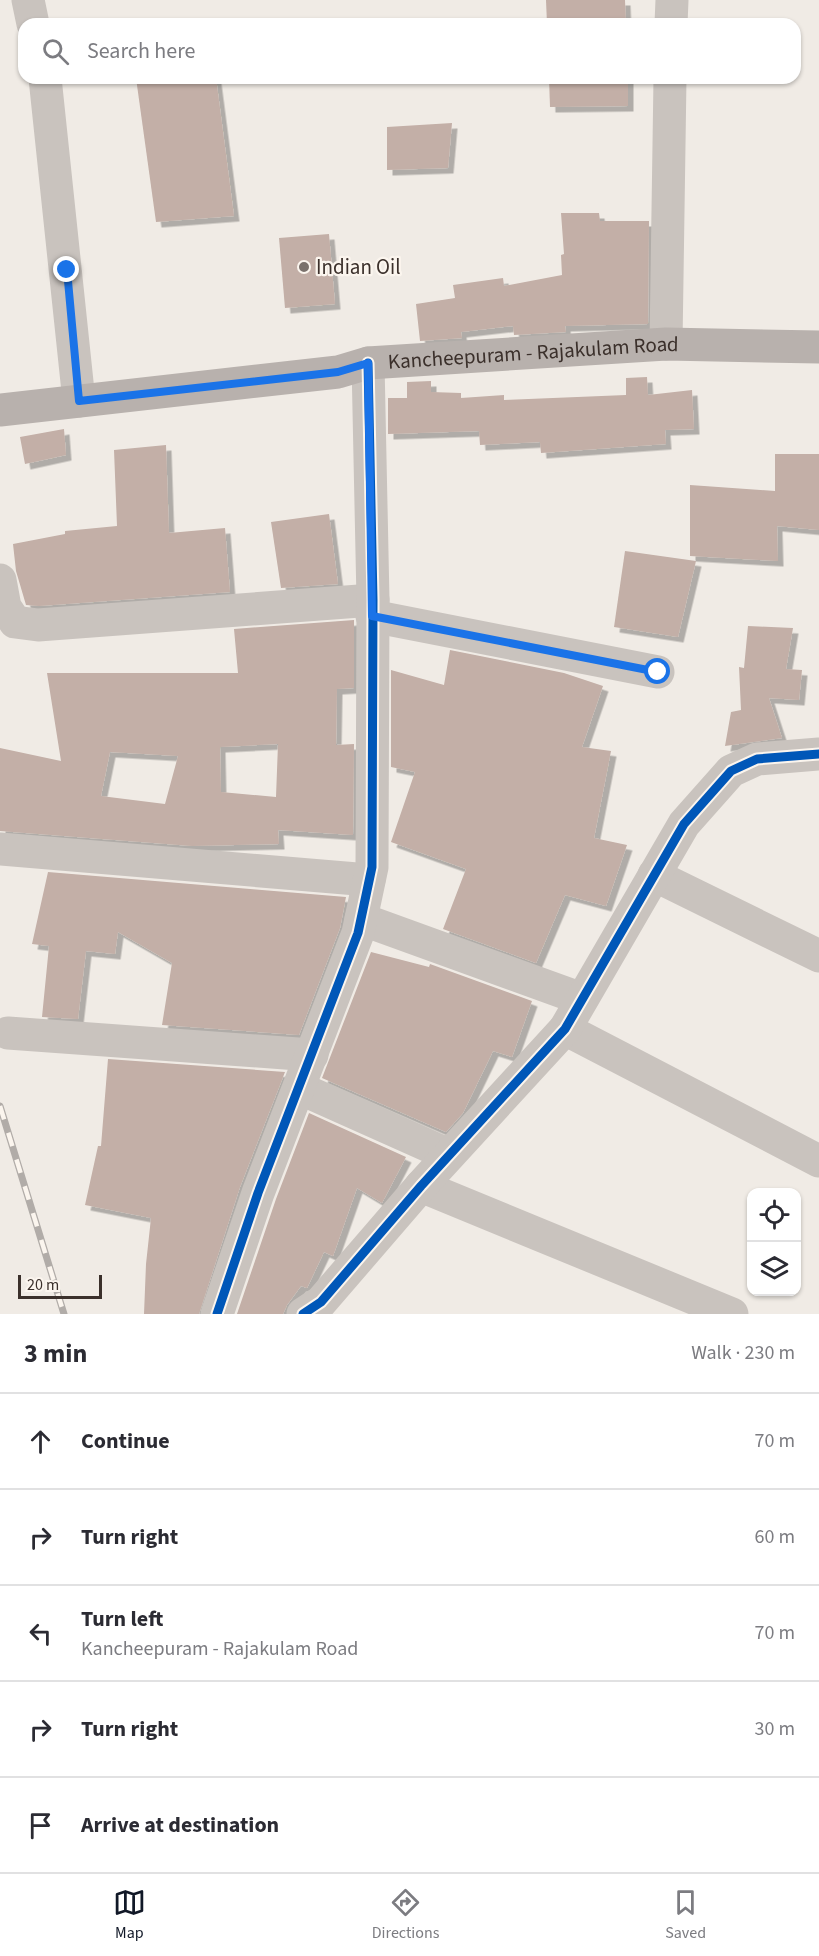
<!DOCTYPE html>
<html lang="en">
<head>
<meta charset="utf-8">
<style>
	:root { --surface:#fff; --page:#f7f7f7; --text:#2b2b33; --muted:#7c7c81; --line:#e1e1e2; --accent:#111827 }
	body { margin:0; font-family:"Source Sans 3",sans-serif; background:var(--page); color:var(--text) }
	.controls { position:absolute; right:18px; bottom:18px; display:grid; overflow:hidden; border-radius:12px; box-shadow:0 2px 4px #0004 }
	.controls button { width:54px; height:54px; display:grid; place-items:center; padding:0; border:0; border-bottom:2px solid var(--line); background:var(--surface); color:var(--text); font:30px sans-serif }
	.scale { position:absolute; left:18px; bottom:15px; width:84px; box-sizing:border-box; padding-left:6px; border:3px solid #3b302b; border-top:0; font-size:16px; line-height:21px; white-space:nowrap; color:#3b302b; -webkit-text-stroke:4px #fbf5ee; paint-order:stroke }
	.stop { position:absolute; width:18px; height:18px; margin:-14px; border:4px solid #1a73e8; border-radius:50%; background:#fff }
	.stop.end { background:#1a73e8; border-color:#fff; box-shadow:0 2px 6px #0008 }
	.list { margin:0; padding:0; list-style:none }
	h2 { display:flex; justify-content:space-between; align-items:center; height:78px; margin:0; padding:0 24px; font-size:26px }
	h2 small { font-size:20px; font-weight:400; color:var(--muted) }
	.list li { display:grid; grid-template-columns:39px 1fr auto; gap:18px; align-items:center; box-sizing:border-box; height:96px; padding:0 24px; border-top:2px solid var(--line) }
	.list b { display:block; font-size:22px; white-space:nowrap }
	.list p { margin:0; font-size:20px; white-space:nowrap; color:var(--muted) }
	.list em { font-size:20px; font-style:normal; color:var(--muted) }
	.icon { flex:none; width:33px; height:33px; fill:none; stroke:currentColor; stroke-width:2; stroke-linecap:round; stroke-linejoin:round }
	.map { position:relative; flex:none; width:819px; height:1314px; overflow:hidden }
	.search { position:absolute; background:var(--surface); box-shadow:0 2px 4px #0004; left:18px; right:18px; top:18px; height:66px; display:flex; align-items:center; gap:15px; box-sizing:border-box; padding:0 21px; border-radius:18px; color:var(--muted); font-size:22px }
	.sheet { height:558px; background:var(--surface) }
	nav { display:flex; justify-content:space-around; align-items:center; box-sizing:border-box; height:84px; border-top:2px solid var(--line); background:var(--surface); font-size:16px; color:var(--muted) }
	nav a { display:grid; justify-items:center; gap:3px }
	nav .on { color:var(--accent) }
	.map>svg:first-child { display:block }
	.building { fill:#c3afa7; fill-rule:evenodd; filter:url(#shadow) }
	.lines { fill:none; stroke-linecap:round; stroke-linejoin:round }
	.minor { stroke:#c9c3be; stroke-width:33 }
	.major { stroke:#b8b1ad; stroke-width:33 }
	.rail-casing { stroke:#b1aca8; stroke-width:7 }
	.rail { stroke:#fbf5ee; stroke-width:4.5; stroke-dasharray:14; stroke-linecap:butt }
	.cycleway-casing { stroke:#fbf5ee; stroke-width:13 }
	.cycleway { stroke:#0057b8; stroke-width:9 }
	.route { stroke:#1a73e8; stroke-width:8 }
	.poi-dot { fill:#7a716c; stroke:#fbf5ee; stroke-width:2 }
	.labels { text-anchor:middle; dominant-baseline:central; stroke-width:4.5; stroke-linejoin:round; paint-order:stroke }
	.poi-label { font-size:21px; fill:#3b302b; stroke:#fbf5ee; text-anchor:start }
	.street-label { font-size:21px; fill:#3b302b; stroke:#fbf5ee }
</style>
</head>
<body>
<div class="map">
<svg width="819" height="1314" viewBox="0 0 819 1314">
	<defs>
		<filter id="shadow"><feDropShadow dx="5.5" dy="5.5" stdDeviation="0" flood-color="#0004"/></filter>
	</defs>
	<rect width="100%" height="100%" fill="#f0ebe5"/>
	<!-- building -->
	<g class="building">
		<polygon points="546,0 625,0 626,24 547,24"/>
		<polygon points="136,78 216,78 234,216 156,222"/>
		<polygon points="549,78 628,78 628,106 550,107"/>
		<polygon points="452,123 448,168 387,170 387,127"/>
		<polygon points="561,213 599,213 600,221 649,221 648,324 565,326 566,332 514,335 513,326 461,332 462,338 420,341 416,304 455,298 453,285 503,278 504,286 562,275 561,255 564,254"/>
		<polygon points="329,234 335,304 285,308 279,238"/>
		<polygon points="647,377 648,395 692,390 694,429 665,430 666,444 541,453 540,442 480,445 479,431 388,434 388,398 407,398 407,382 431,381 431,392 461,393 461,398 504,395 504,400 626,395 626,378"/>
		<polygon points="64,429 66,455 25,464 20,437"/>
		<polygon points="166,445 169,533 225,528 230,592 39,606 26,605 16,571 13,544 65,534 65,531 117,526 114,450"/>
		<polygon points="775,454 819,454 819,530 777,526 778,561 690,556 690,485 775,491"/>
		<polygon points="329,514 338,584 281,588 271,522"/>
		<polygon points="625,551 696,561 678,637 614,627"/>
		<path d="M354,620V688L337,689L336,745L354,744L353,835L278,830L279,844L192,846L0,831V748L61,761L47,673H238L234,629ZM278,744L276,797L221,792L220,747ZM110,752L178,756L165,804L101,796Z"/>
		<polygon points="748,626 793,628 786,669 802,670 799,700 769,698 782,738 725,746 731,712 741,710 739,667 744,668"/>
		<polygon points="450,650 564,673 603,686 582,747 611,751 594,838 627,845 606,906 565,895 536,963 443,929 466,869 391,842 415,772 391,767 391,670 444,685"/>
		<polygon points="48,872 346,897 340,928 299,1035 162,1025 172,963 118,932 115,954 86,951 78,1019 42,1017 49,946 32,944"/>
		<polygon points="371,952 429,967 430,964 532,1001 512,1057 493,1051 463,1113 446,1132 322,1078"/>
		<polygon points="108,1059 285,1072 240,1187 199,1314 144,1314 146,1264 151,1218 85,1205 98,1146 101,1146"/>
		<polygon points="309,1113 406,1157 382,1203 357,1188 333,1256 324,1252 307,1288 301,1286 287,1305 283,1314 237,1314 276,1199"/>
	</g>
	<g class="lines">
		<!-- minor -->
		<g class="minor">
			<polyline points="28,0 33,24"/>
			<polyline points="671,24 672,0"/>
			<polyline points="45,78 79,401"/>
			<polyline points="666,344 670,78"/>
			<polyline points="0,580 5,607 15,622 38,625 373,600"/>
			<polyline points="372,616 658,672"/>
			<polyline points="0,849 369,880"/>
			<polyline points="654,875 819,956"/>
			<polyline points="361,919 582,999"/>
			<polyline points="565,1029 819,1161"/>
			<polyline points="8,1033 312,1055"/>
			<polyline points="299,1088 449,1155"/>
			<polyline points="421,1186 732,1314"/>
			<polyline points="217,1314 258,1193 358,933 372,867 373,600 368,363"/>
			<polyline points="303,1314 321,1302 421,1186 565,1029 684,824 731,771 757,759 819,754"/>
		</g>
		<!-- major -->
		<path class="major" id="s1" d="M0,410L338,372L368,363L666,344L819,347"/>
		<defs>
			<polyline id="rail" points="0,1106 64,1314"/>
		</defs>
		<!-- rail casing -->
		<use href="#rail" class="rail-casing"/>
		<!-- rail -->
		<use href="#rail" class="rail"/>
		<defs>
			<g id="cycleway">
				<polyline points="217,1314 258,1193 358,933 372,867 373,600 368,363"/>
				<polyline points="303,1314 321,1302 421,1186 565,1029 684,824 731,771 757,759 819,754"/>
			</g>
		</defs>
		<!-- cycleway casing -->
		<use href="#cycleway" class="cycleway-casing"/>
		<!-- cycleway -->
		<use href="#cycleway" class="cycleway"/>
	</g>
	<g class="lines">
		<!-- route -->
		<polyline class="route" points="67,270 79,401 338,372 368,363 372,616 658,672"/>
	</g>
	<!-- markers -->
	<circle class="poi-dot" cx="304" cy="267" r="6"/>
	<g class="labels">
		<!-- poi labels -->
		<g class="poi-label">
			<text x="316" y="267">Indian Oil</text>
		</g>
		<!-- street labels -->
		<g class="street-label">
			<text stroke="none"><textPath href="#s1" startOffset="537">Kancheepuram - Rajakulam Road</textPath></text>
		</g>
	</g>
</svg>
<div class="controls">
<button><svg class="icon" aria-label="locate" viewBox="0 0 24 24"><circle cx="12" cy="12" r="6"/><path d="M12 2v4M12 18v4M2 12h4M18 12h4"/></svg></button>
<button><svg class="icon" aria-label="layers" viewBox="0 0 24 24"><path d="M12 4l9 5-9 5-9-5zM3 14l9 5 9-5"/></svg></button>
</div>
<div class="scale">20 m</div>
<div class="stop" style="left:658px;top:672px"></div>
<div class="stop end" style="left:67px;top:270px"></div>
<div class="search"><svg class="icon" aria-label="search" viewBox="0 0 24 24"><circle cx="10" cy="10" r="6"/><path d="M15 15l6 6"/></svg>Search here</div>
</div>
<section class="sheet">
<h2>3 min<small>Walk · 230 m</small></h2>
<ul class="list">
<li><svg class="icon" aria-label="ahead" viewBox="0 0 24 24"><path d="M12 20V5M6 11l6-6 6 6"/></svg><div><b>Continue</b></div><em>70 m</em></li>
<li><svg class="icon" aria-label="right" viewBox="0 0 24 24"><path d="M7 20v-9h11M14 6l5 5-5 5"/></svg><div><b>Turn right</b></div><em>60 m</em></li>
<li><svg class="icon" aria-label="left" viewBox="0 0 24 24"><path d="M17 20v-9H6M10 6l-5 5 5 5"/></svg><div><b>Turn left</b><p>Kancheepuram - Rajakulam Road</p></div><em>70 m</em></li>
<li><svg class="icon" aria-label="right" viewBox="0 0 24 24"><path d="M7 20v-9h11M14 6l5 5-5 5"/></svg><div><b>Turn right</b></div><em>30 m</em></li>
<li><svg class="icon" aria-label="arrive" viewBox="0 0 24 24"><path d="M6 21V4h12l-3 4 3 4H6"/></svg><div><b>Arrive at destination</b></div></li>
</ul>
</section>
<nav>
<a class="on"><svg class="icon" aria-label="map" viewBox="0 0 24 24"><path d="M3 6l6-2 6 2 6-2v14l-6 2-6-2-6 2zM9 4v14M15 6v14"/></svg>Map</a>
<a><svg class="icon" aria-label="directions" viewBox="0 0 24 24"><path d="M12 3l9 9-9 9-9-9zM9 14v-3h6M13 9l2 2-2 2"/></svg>Directions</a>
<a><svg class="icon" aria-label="saved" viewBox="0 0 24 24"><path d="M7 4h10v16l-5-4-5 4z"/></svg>Saved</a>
</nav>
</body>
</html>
